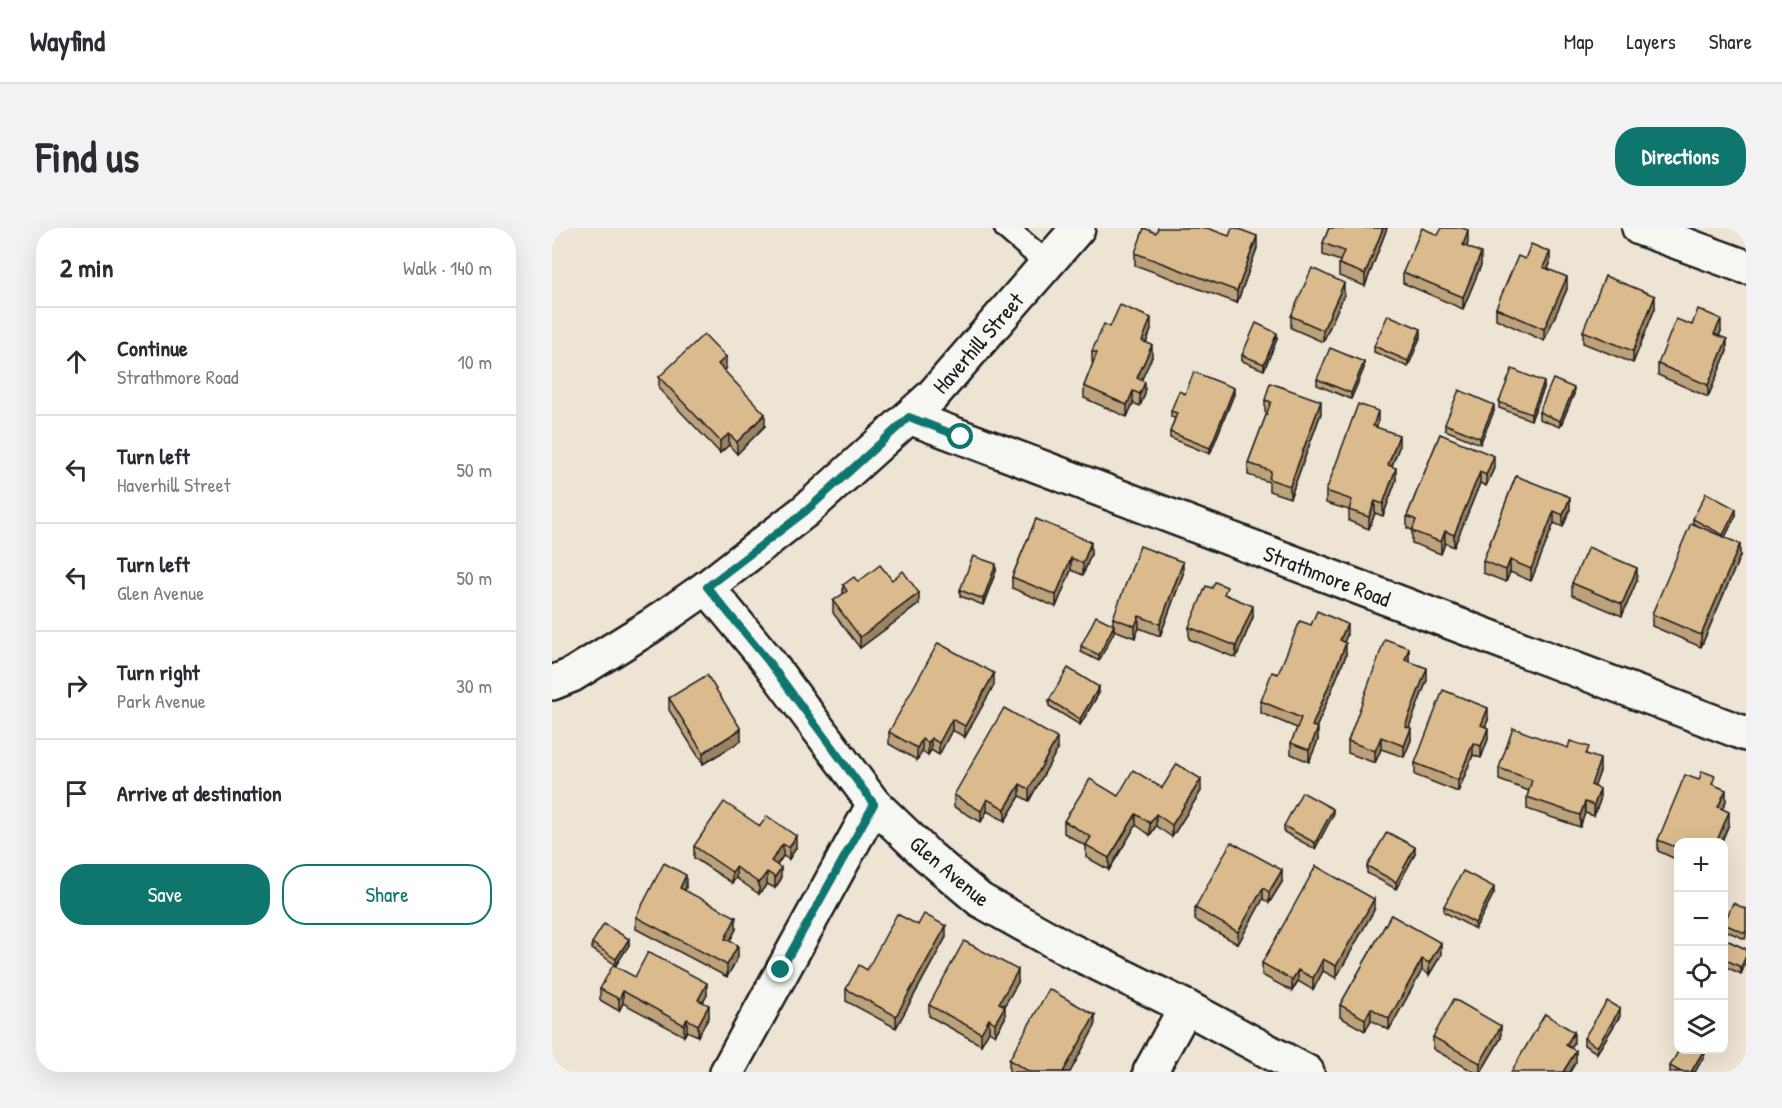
<!DOCTYPE html>
<html lang="en">
<head>
<meta charset="utf-8">
<style>
	:root { --surface:#fff; --page:#f2f2f3; --text:#2b2b33; --muted:#7c7c81; --line:#e1e1e2; --accent:#0f766e }
	body { margin:0; font-family:"Patrick Hand",sans-serif; background:var(--page); color:var(--text) }
	.controls { position:absolute; right:18px; bottom:18px; display:grid; overflow:hidden; border-radius:12px; box-shadow:0 6px 24px #0002 }
	.controls button { width:54px; height:54px; display:grid; place-items:center; padding:0; border:0; border-bottom:2px solid var(--line); background:var(--surface); color:var(--text); font:30px sans-serif }
	.stop { position:absolute; width:18px; height:18px; margin:-14px; border:4px solid #0f766e; border-radius:50%; background:#fff }
	.stop.end { background:#0f766e; border-color:#fff; box-shadow:0 2px 6px #0008 }
	.list { margin:0; padding:0; list-style:none }
	h2 { display:flex; justify-content:space-between; align-items:center; height:78px; margin:0; padding:0 24px; font-size:26px }
	h2 small { font-size:20px; font-weight:400; color:var(--muted) }
	.list li { display:grid; grid-template-columns:39px 1fr auto; gap:18px; align-items:center; box-sizing:border-box; height:108px; padding:0 24px; border-top:2px solid var(--line) }
	.list b { display:block; font-size:22px; white-space:nowrap }
	.list p { margin:0; font-size:20px; white-space:nowrap; color:var(--muted) }
	.list em { font-size:20px; font-style:normal; color:var(--muted) }
	.actions { display:flex; gap:12px; padding:18px 24px }
	.actions a { flex:1; padding:14px 0; border:2px solid var(--accent); border-radius:24px; text-align:center; font-size:21px; color:var(--accent) }
	.actions .main { background:var(--accent); color:#fff }
	.icon { flex:none; width:33px; height:33px; fill:none; stroke:currentColor; stroke-width:2; stroke-linecap:round; stroke-linejoin:round }
	.map { position:relative; flex:none; width:1194px; height:844px; overflow:hidden; border-radius:24px }
	header { display:flex; align-items:center; gap:36px; box-sizing:border-box; height:84px; padding:0 30px; background:var(--surface); border-bottom:2px solid var(--line) }
	header strong { font-size:28px }
	nav { display:flex; gap:33px; margin-inline-start:auto; font-size:21px }
	.intro { display:flex; align-items:center; justify-content:space-between; box-sizing:border-box; height:144px; padding:0 36px }
	h1 { margin:0; font-size:42px }
	.button { padding:15px 27px; border-radius:24px; background:var(--accent); color:#fff; font-size:21px; font-weight:700 }
	main { display:flex; gap:36px; padding:0 36px }
	aside { flex:1; background:var(--surface); border-radius:24px; box-shadow:0 6px 24px #0002 }
	.map>svg:first-child { display:block }
	.lines { fill:none; stroke-linecap:round; stroke-linejoin:round }
	.service-casing { stroke:#1c1c1c; stroke-width:27 }
	.minor-casing { stroke:#1c1c1c; stroke-width:38 }
	.secondary-casing { stroke:#1c1c1c; stroke-width:38 }
	.service { stroke:#f6f6f2; stroke-width:22 }
	.minor { stroke:#f6f6f2; stroke-width:33 }
	.secondary { stroke:#f6f6f2; stroke-width:33 }
	.wall { fill:#bca17a; stroke:#1c1c1c; stroke-width:1.5 }
	.shaded-wall { fill:#998363; stroke:#1c1c1c; stroke-width:1.5 }
	.building { fill:#dbbb8e; stroke:#1c1c1c; stroke-width:1.5 }
	.route { stroke:#0f766e; stroke-width:8 }
	.labels { text-anchor:middle; dominant-baseline:central; stroke-width:6; stroke-linejoin:round; paint-order:stroke }
	.street-label { font-size:22px; fill:#1c1c1c; stroke:#f6f6f2 }
</style>
</head>
<body>
<header>
<strong>Wayfind</strong>
<nav><a>Map</a><a>Layers</a><a>Share</a></nav>
</header>
<div class="intro"><h1>Find us</h1><a class="button">Directions</a></div>
<main>
<aside>
<h2>2 min<small>Walk · 140 m</small></h2>
<ul class="list">
<li><svg class="icon" aria-label="ahead" viewBox="0 0 24 24"><path d="M12 20V5M6 11l6-6 6 6"/></svg><div><b>Continue</b><p>Strathmore Road</p></div><em>10 m</em></li>
<li><svg class="icon" aria-label="left" viewBox="0 0 24 24"><path d="M17 20v-9H6M10 6l-5 5 5 5"/></svg><div><b>Turn left</b><p>Haverhill Street</p></div><em>50 m</em></li>
<li><svg class="icon" aria-label="left" viewBox="0 0 24 24"><path d="M17 20v-9H6M10 6l-5 5 5 5"/></svg><div><b>Turn left</b><p>Glen Avenue</p></div><em>50 m</em></li>
<li><svg class="icon" aria-label="right" viewBox="0 0 24 24"><path d="M7 20v-9h11M14 6l5 5-5 5"/></svg><div><b>Turn right</b><p>Park Avenue</p></div><em>30 m</em></li>
<li><svg class="icon" aria-label="arrive" viewBox="0 0 24 24"><path d="M6 21V4h12l-3 4 3 4H6"/></svg><div><b>Arrive at destination</b></div></li>
</ul>
<div class="actions"><a class="main">Save</a><a>Share</a></div>
</aside>
<div class="map">
<svg width="1194" height="844" viewBox="0 0 1194 844">
	<rect width="100%" height="100%" fill="#eee4d4"/>
	<filter id="ink" filterUnits="userSpaceOnUse"><feTurbulence type="fractalNoise" baseFrequency=".0167" numOctaves="2"/><feDisplacementMap in="SourceGraphic" scale="12" xChannelSelector="R" yChannelSelector="G"/><feConvolveMatrix kernelMatrix="1 2 1 2 8 2 1 2 1" color-interpolation-filters="sRGB"/></filter>
	<g filter="url(#ink)">
		<g class="lines">
			<defs>
				<polyline id="service" points="454,0 496,36"/>
				<g id="minor">
					<polyline points="1087,0 1194,39"/>
					<polyline points="357,189 1194,506"/>
					<polyline points="155,359 216,433 322,576 376,628 428,672 514,720 634,779 755,844"/>
					<polyline points="175,844 322,576"/>
					<polyline points="598,844 634,779"/>
				</g>
				<polyline id="secondary" points="0,455 20,447 99,398 155,359 253,283 380,168 526,0"/>
			</defs>
			<!-- service casing -->
			<use href="#service" class="service-casing"/>
			<!-- minor casing -->
			<use href="#minor" class="minor-casing"/>
			<!-- secondary casing -->
			<use href="#secondary" class="secondary-casing"/>
			<!-- service -->
			<use href="#service" class="service"/>
			<!-- minor -->
			<use href="#minor" class="minor"/>
			<!-- secondary -->
			<use href="#secondary" class="secondary"/>
		</g>
		<!-- wall -->
		<g class="wall">
			<polygon points="777,0 835,0 813,58 787,48 787,36 788,33 771,27 771,15"/>
			<polygon points="604,5 705,20 685,75 583,37 583,25"/>
			<polygon points="886,7 916,14 915,19 929,37 911,81 851,55 851,44"/>
			<polygon points="973,31 998,36 996,41 1015,61 992,113 944,91 944,80"/>
			<polygon points="792,67 771,114 739,100 739,88"/>
			<polygon points="1103,80 1081,135 1031,115 1031,103"/>
			<polygon points="1140,97 1169,103 1167,108 1175,123 1156,169 1106,147 1106,136"/>
			<polygon points="558,99 599,102 594,115 600,129 589,152 593,166 588,178 581,175 575,189 532,170 532,158 541,135 540,134 540,123"/>
			<polygon points="869,107 856,139 822,124 822,118"/>
			<polygon points="725,111 712,142 690,133 690,127"/>
			<polygon points="812,140 799,171 765,157 765,151"/>
			<polygon points="174,141 172,143 213,198 185,226 177,217 168,225 107,161 107,149"/>
			<polygon points="992,160 979,192 947,180 947,174"/>
			<polygon points="633,166 682,166 658,226 618,210 618,204 623,190 619,189 619,183"/>
			<polygon points="1022,166 1008,199 987,191 987,184"/>
			<polygon points="713,172 769,185 738,270 717,263 717,254 696,247 696,235 715,185 713,184"/>
			<polygon points="942,183 928,216 893,202 893,196"/>
			<polygon points="826,195 824,199 847,219 839,239 844,252 831,288 823,285 817,301 797,293 797,282 774,275 774,263"/>
			<polygon points="888,206 942,240 934,258 928,255 902,319 893,315 889,326 860,315 860,302 855,300 855,288"/>
			<polygon points="964,248 1018,281 1011,299 1002,295 979,353 958,344 954,354 931,345 931,333"/>
			<polygon points="1184,287 1173,309 1188,328 1149,419 1100,398 1100,386 1141,296 1141,291"/>
			<polygon points="484,291 539,326 531,347 519,342 504,379 460,360 460,349"/>
			<polygon points="444,343 431,377 408,368 408,362"/>
			<polygon points="631,346 608,408 587,400 583,410 562,402 547,433 529,424 529,418 561,397 561,390"/>
			<polygon points="340,352 367,376 308,420 281,385 281,373 291,366 291,357 306,354"/>
			<polygon points="1085,352 1070,388 1020,367 1020,355"/>
			<polygon points="675,367 701,389 684,430 637,411 637,399"/>
			<polygon points="759,397 795,407 792,414 794,427 764,500 766,512 757,534 739,526 739,515 745,500 709,485 709,473"/>
			<polygon points="857,432 857,434 875,452 857,499 859,512 852,529 829,521 823,535 796,525 796,513"/>
			<polygon points="442,457 413,509 400,502 387,527 379,522 376,527 370,523 365,532 337,516 337,504"/>
			<polygon points="547,465 528,497 497,478 497,472"/>
			<polygon points="117,470 189,513 151,536 117,482"/>
			<polygon points="936,492 933,499 936,511 929,530 921,527 906,564 863,547 863,535"/>
			<polygon points="505,522 477,573 468,568 453,593 435,583 429,594 402,579 402,567"/>
			<polygon points="1037,527 1048,543 1042,559 1048,572 1042,588 1033,585 1028,599 975,581 975,569 977,563 947,552 947,540"/>
			<polygon points="1147,552 1163,557 1174,573 1170,581 1177,596 1169,615 1126,615 1126,632 1106,623 1106,612"/>
			<polygon points="610,560 649,563 620,609 604,598 598,607 584,597 557,642 534,629 534,618 512,605 512,593 566,568"/>
			<polygon points="781,587 763,621 732,604 732,598"/>
			<polygon points="208,598 244,620 237,631 231,628 225,637 229,651 223,660 215,656 207,666 184,650 180,655 142,630 142,618"/>
			<polygon points="863,626 844,661 815,645 815,638"/>
			<polygon points="730,654 717,675 711,671 686,716 643,692 643,680"/>
			<polygon points="134,659 133,663 184,701 178,713 186,729 175,749 84,701 84,689"/>
			<polygon points="942,665 923,701 892,684 892,678"/>
			<polygon points="1194,681 1194,709 1193,711 1172,702 1172,696"/>
			<polygon points="822,682 784,750 771,743 761,762 746,753 740,763 710,747 710,735"/>
			<polygon points="839,687 889,727 877,747 870,742 837,802 819,792 813,803 788,789 788,777"/>
			<polygon points="366,697 394,709 344,800 294,773 294,761"/>
			<polygon points="1172,711 1194,721 1194,734 1189,746 1172,738"/>
			<polygon points="40,715 77,717 64,737 40,721"/>
			<polygon points="83,749 155,767 151,774 157,789 146,808 135,803 132,808 71,775 67,783 48,772 48,761"/>
			<polygon points="466,754 452,778 453,790 443,807 437,803 429,817 377,788 377,777"/>
			<polygon points="1068,788 1045,825 1032,817 1032,810"/>
			<polygon points="543,798 518,844 457,844 457,832"/>
			<polygon points="881,809 949,810 929,844 922,844 881,821"/>
			<polygon points="1154,822 1154,824 1143,844 1118,844 1118,838"/>
		</g>
		<!-- shaded-wall -->
		<g class="shaded-wall">
			<polygon points="831,0 835,0 813,58 813,46"/>
			<polygon points="916,2 916,14 911,29 911,17"/>
			<polygon points="705,8 705,20 685,75 685,63"/>
			<polygon points="998,24 998,36 991,51 991,39"/>
			<polygon points="929,25 929,37 911,81 911,69"/>
			<polygon points="1015,49 1015,61 992,113 992,101"/>
			<polygon points="792,55 792,67 771,114 771,102"/>
			<polygon points="1103,68 1103,80 1081,135 1081,123"/>
			<polygon points="599,90 599,102 590,125 590,113"/>
			<polygon points="1169,91 1169,103 1162,118 1162,106"/>
			<polygon points="869,101 869,107 856,139 856,133"/>
			<polygon points="725,105 725,111 712,142 712,136"/>
			<polygon points="1175,111 1175,123 1156,169 1156,157"/>
			<polygon points="600,117 600,129 585,162 585,150"/>
			<polygon points="174,129 174,141 166,148 166,136"/>
			<polygon points="812,134 812,140 799,171 799,165"/>
			<polygon points="593,154 593,166 588,178 588,166"/>
			<polygon points="992,154 992,160 979,192 979,186"/>
			<polygon points="682,160 682,166 658,226 658,220"/>
			<polygon points="1022,160 1022,166 1008,199 1008,193"/>
			<polygon points="581,163 581,175 575,189 575,177"/>
			<polygon points="769,173 769,185 738,270 738,258"/>
			<polygon points="942,177 942,183 928,216 928,210"/>
			<polygon points="826,183 826,195 821,209 821,198"/>
			<polygon points="213,186 213,198 185,226 185,214"/>
			<polygon points="177,206 177,217 168,225 168,213"/>
			<polygon points="847,207 847,219 836,249 836,237"/>
			<polygon points="942,228 942,240 934,258 934,247"/>
			<polygon points="844,240 844,252 831,288 831,276"/>
			<polygon points="928,244 928,255 902,319 902,307"/>
			<polygon points="1018,269 1018,281 1011,299 1011,287"/>
			<polygon points="823,273 823,285 817,301 817,289"/>
			<polygon points="1184,281 1184,287 1171,313 1171,307"/>
			<polygon points="1002,283 1002,295 979,353 979,341"/>
			<polygon points="893,303 893,315 889,326 889,314"/>
			<polygon points="539,314 539,326 531,347 531,335"/>
			<polygon points="1188,316 1188,328 1149,419 1149,407"/>
			<polygon points="519,330 519,342 504,379 504,367"/>
			<polygon points="958,332 958,344 954,354 954,342"/>
			<polygon points="631,334 631,346 608,408 608,396"/>
			<polygon points="444,336 444,343 431,377 431,371"/>
			<polygon points="1085,340 1085,352 1070,388 1070,376"/>
			<polygon points="367,365 367,376 308,420 308,409"/>
			<polygon points="701,378 701,389 684,430 684,418"/>
			<polygon points="587,388 587,400 583,410 583,398"/>
			<polygon points="795,396 795,407 788,424 788,412"/>
			<polygon points="562,397 562,404 547,433 547,427"/>
			<polygon points="794,415 794,427 760,510 760,498"/>
			<polygon points="857,420 857,432 853,444 853,432"/>
			<polygon points="875,440 875,452 853,510 853,498"/>
			<polygon points="442,445 442,457 413,509 413,498"/>
			<polygon points="547,459 547,465 528,497 528,491"/>
			<polygon points="936,480 936,492 929,509 929,497"/>
			<polygon points="400,491 400,502 387,527 387,515"/>
			<polygon points="766,500 766,512 757,534 757,522"/>
			<polygon points="859,500 859,512 852,529 852,518"/>
			<polygon points="936,500 936,511 929,530 929,518"/>
			<polygon points="189,501 189,513 151,536 151,525"/>
			<polygon points="829,509 829,521 823,535 823,523"/>
			<polygon points="379,510 379,522 376,527 376,515"/>
			<polygon points="505,510 505,522 477,573 477,561"/>
			<polygon points="370,511 370,523 365,532 365,520"/>
			<polygon points="921,515 921,527 906,564 906,552"/>
			<polygon points="1048,531 1048,543 1039,569 1039,557"/>
			<polygon points="649,551 649,563 620,609 620,597"/>
			<polygon points="468,556 468,568 453,593 453,581"/>
			<polygon points="1048,561 1048,572 1042,588 1042,577"/>
			<polygon points="1174,562 1174,573 1166,591 1166,579"/>
			<polygon points="435,571 435,583 429,594 429,583"/>
			<polygon points="1033,574 1033,585 1028,599 1028,587"/>
			<polygon points="781,581 781,587 763,621 763,615"/>
			<polygon points="1177,584 1177,596 1169,615 1164,615"/>
			<polygon points="584,586 584,597 557,642 557,630"/>
			<polygon points="604,586 604,598 598,607 598,595"/>
			<polygon points="244,608 244,620 237,631 237,620"/>
			<polygon points="231,616 231,628 219,645 219,633"/>
			<polygon points="863,619 863,626 844,661 844,654"/>
			<polygon points="184,639 184,650 180,655 180,644"/>
			<polygon points="229,640 229,651 223,660 223,649"/>
			<polygon points="730,642 730,654 717,675 717,664"/>
			<polygon points="215,644 215,656 207,666 207,655"/>
			<polygon points="134,647 134,659 128,672 128,660"/>
			<polygon points="942,659 942,665 923,701 923,695"/>
			<polygon points="711,660 711,671 686,716 686,704"/>
			<polygon points="822,671 822,682 784,750 784,738"/>
			<polygon points="184,689 184,701 173,722 173,711"/>
			<polygon points="394,698 394,709 344,800 344,788"/>
			<polygon points="77,711 77,717 64,737 64,731"/>
			<polygon points="889,715 889,727 877,747 877,735"/>
			<polygon points="186,717 186,729 175,749 175,737"/>
			<polygon points="1194,728 1194,734 1189,746 1189,739"/>
			<polygon points="771,731 771,743 761,762 761,750"/>
			<polygon points="870,731 870,742 837,802 837,791"/>
			<polygon points="466,742 466,754 447,787 447,775"/>
			<polygon points="746,742 746,753 740,763 740,752"/>
			<polygon points="155,755 155,767 146,783 146,772"/>
			<polygon points="71,763 71,775 67,783 67,771"/>
			<polygon points="157,777 157,789 146,808 146,797"/>
			<polygon points="453,778 453,790 443,807 443,795"/>
			<polygon points="819,780 819,792 813,803 813,791"/>
			<polygon points="1068,781 1068,788 1045,825 1045,819"/>
			<polygon points="543,787 543,798 518,844 511,844"/>
			<polygon points="135,791 135,803 132,808 132,797"/>
			<polygon points="437,791 437,803 429,817 429,805"/>
			<polygon points="949,798 949,810 929,844 928,844 928,835"/>
			<polygon points="1022,804 1022,815 1014,829 1014,817"/>
			<polygon points="1152,822 1154,822 1154,824 1143,844 1139,844"/>
			<polygon points="1024,823 1024,834 1018,844 1011,844"/>
		</g>
		<!-- building -->
		<g class="building">
			<polygon points="592,0 604,5 606,0 655,0 677,8 680,0 684,0 705,8 685,63 583,25"/>
			<polygon points="777,0 831,0 813,46 787,36 792,23 771,15"/>
			<polygon points="870,0 886,7 890,0 910,0 916,2 911,17 929,25 911,69 851,44"/>
			<polygon points="979,16 998,24 991,39 1015,49 992,101 944,80 966,28 973,31"/>
			<polygon points="760,40 792,55 771,102 739,88"/>
			<polygon points="1053,48 1103,68 1081,123 1031,103"/>
			<polygon points="568,77 599,90 590,113 600,117 585,150 593,154 588,166 581,163 575,177 532,158 545,125 540,123 552,96 558,99"/>
			<polygon points="1146,81 1169,91 1162,106 1175,111 1156,157 1106,136 1124,91 1140,97"/>
			<polygon points="836,87 869,101 856,133 822,118"/>
			<polygon points="704,95 725,105 712,136 690,127"/>
			<polygon points="152,106 174,129 166,136 213,186 185,214 177,206 168,213 107,149"/>
			<polygon points="778,120 812,134 799,165 765,151"/>
			<polygon points="960,141 992,154 979,186 947,174"/>
			<polygon points="642,144 682,160 658,220 618,204 625,185 619,183 627,163 633,166"/>
			<polygon points="1001,151 1022,160 1008,193 987,184"/>
			<polygon points="718,155 769,173 738,258 717,251 719,243 696,235 719,174 713,172"/>
			<polygon points="907,162 942,177 928,210 893,196"/>
			<polygon points="806,176 826,183 821,198 847,207 836,237 844,240 831,276 823,273 817,289 797,282 800,272 774,263"/>
			<polygon points="888,206 942,228 934,247 928,244 902,307 893,303 889,314 860,303 864,292 855,288"/>
			<polygon points="964,248 1018,269 1011,287 1002,283 979,341 958,332 954,342 931,333"/>
			<polygon points="1154,265 1184,281 1171,307 1141,291"/>
			<polygon points="484,291 539,314 531,335 519,330 504,367 460,349"/>
			<polygon points="1139,295 1188,316 1149,407 1100,386"/>
			<polygon points="588,318 631,334 608,396 587,388 583,398 561,390"/>
			<polygon points="1036,319 1085,340 1070,376 1020,355"/>
			<polygon points="421,328 444,336 431,371 408,362"/>
			<polygon points="328,337 340,352 351,343 367,365 308,409 281,373 295,363 291,357 302,349 306,354"/>
			<polygon points="663,354 675,359 672,366 701,378 684,418 637,399 654,358 660,360"/>
			<polygon points="765,383 795,396 788,412 794,415 760,498 766,500 757,522 739,515 749,490 709,473 720,444 726,446 748,393 759,397"/>
			<polygon points="544,388 562,397 547,427 529,418"/>
			<polygon points="833,411 857,420 853,432 875,440 853,498 859,500 852,518 829,509 823,523 796,513"/>
			<polygon points="386,415 442,445 413,498 400,491 387,515 379,510 376,515 370,511 365,520 337,504"/>
			<polygon points="516,440 547,459 528,491 497,472"/>
			<polygon points="155,447 189,501 151,525 117,470"/>
			<polygon points="891,462 936,480 929,497 936,500 929,518 921,515 906,552 863,535"/>
			<polygon points="452,480 505,510 477,561 468,556 453,581 435,571 429,583 402,567"/>
			<polygon points="961,500 1016,520 1018,513 1037,519 1034,526 1048,531 1039,557 1048,561 1042,577 1033,574 1028,587 975,569 980,552 947,540"/>
			<polygon points="625,536 649,551 620,597 604,586 598,595 584,586 557,630 534,617 539,609 512,593 538,551 566,568 581,542 610,560"/>
			<polygon points="1150,543 1163,548 1160,556 1174,562 1166,579 1177,584 1164,615 1156,611 1154,615 1126,615 1126,620 1106,612 1133,547 1147,552"/>
			<polygon points="750,564 781,581 763,615 732,598"/>
			<polygon points="172,574 208,598 215,588 244,608 237,620 231,616 219,633 229,640 223,649 215,644 207,655 184,639 180,644 142,618"/>
			<polygon points="835,604 863,619 844,654 815,638"/>
			<polygon points="679,614 730,642 717,664 711,660 686,704 643,680"/>
			<polygon points="112,635 134,647 128,660 184,689 173,711 186,717 175,737 84,689"/>
			<polygon points="764,638 822,671 784,738 771,731 761,750 746,742 740,752 710,735"/>
			<polygon points="911,643 942,659 923,695 892,678"/>
			<polygon points="1181,675 1194,681 1194,702 1193,705 1172,696"/>
			<polygon points="345,686 366,697 372,686 394,698 344,788 294,761 307,737 315,742"/>
			<polygon points="839,687 889,715 877,735 870,731 837,791 819,780 813,791 788,777"/>
			<polygon points="52,696 77,711 64,731 40,715"/>
			<polygon points="1172,711 1194,721 1194,728 1189,739 1172,731"/>
			<polygon points="412,713 466,742 447,775 453,778 443,795 437,791 429,805 377,777"/>
			<polygon points="96,724 155,755 146,772 157,777 146,797 135,791 132,797 71,763 67,771 48,761 61,737 83,749"/>
			<polygon points="497,761 543,787 511,844 478,844 457,832"/>
			<polygon points="902,771 949,798 928,835 881,809"/>
			<polygon points="1055,773 1068,781 1045,819 1032,810"/>
			<polygon points="993,786 1022,804 1014,817 1024,823 1011,844 959,844"/>
			<polygon points="1127,822 1152,822 1139,844 1129,844 1118,838"/>
		</g>
	</g>
	<g class="lines" filter="url(#ink)">
		<!-- route -->
		<polyline class="route" points="229,742 322,576 216,433 155,359 254,283 357,189 409,209"/>
	</g>
	<g class="labels">
		<!-- street labels -->
		<g class="street-label">
			<text transform="translate(426 115) rotate(-49)">Haverhill Street</text>
			<text transform="translate(775 348) rotate(21)">Strathmore Road</text>
			<text transform="translate(398 643) rotate(40)">Glen Avenue</text>
		</g>
	</g>
</svg>
<div class="controls">
<button>+</button>
<button>−</button>
<button><svg class="icon" aria-label="locate" viewBox="0 0 24 24"><circle cx="12" cy="12" r="6"/><path d="M12 2v4M12 18v4M2 12h4M18 12h4"/></svg></button>
<button><svg class="icon" aria-label="layers" viewBox="0 0 24 24"><path d="M12 4l9 5-9 5-9-5zM3 14l9 5 9-5"/></svg></button>
</div>
<div class="stop" style="left:409px;top:209px"></div>
<div class="stop end" style="left:229px;top:742px"></div>
</div>
</main>
</body>
</html>
